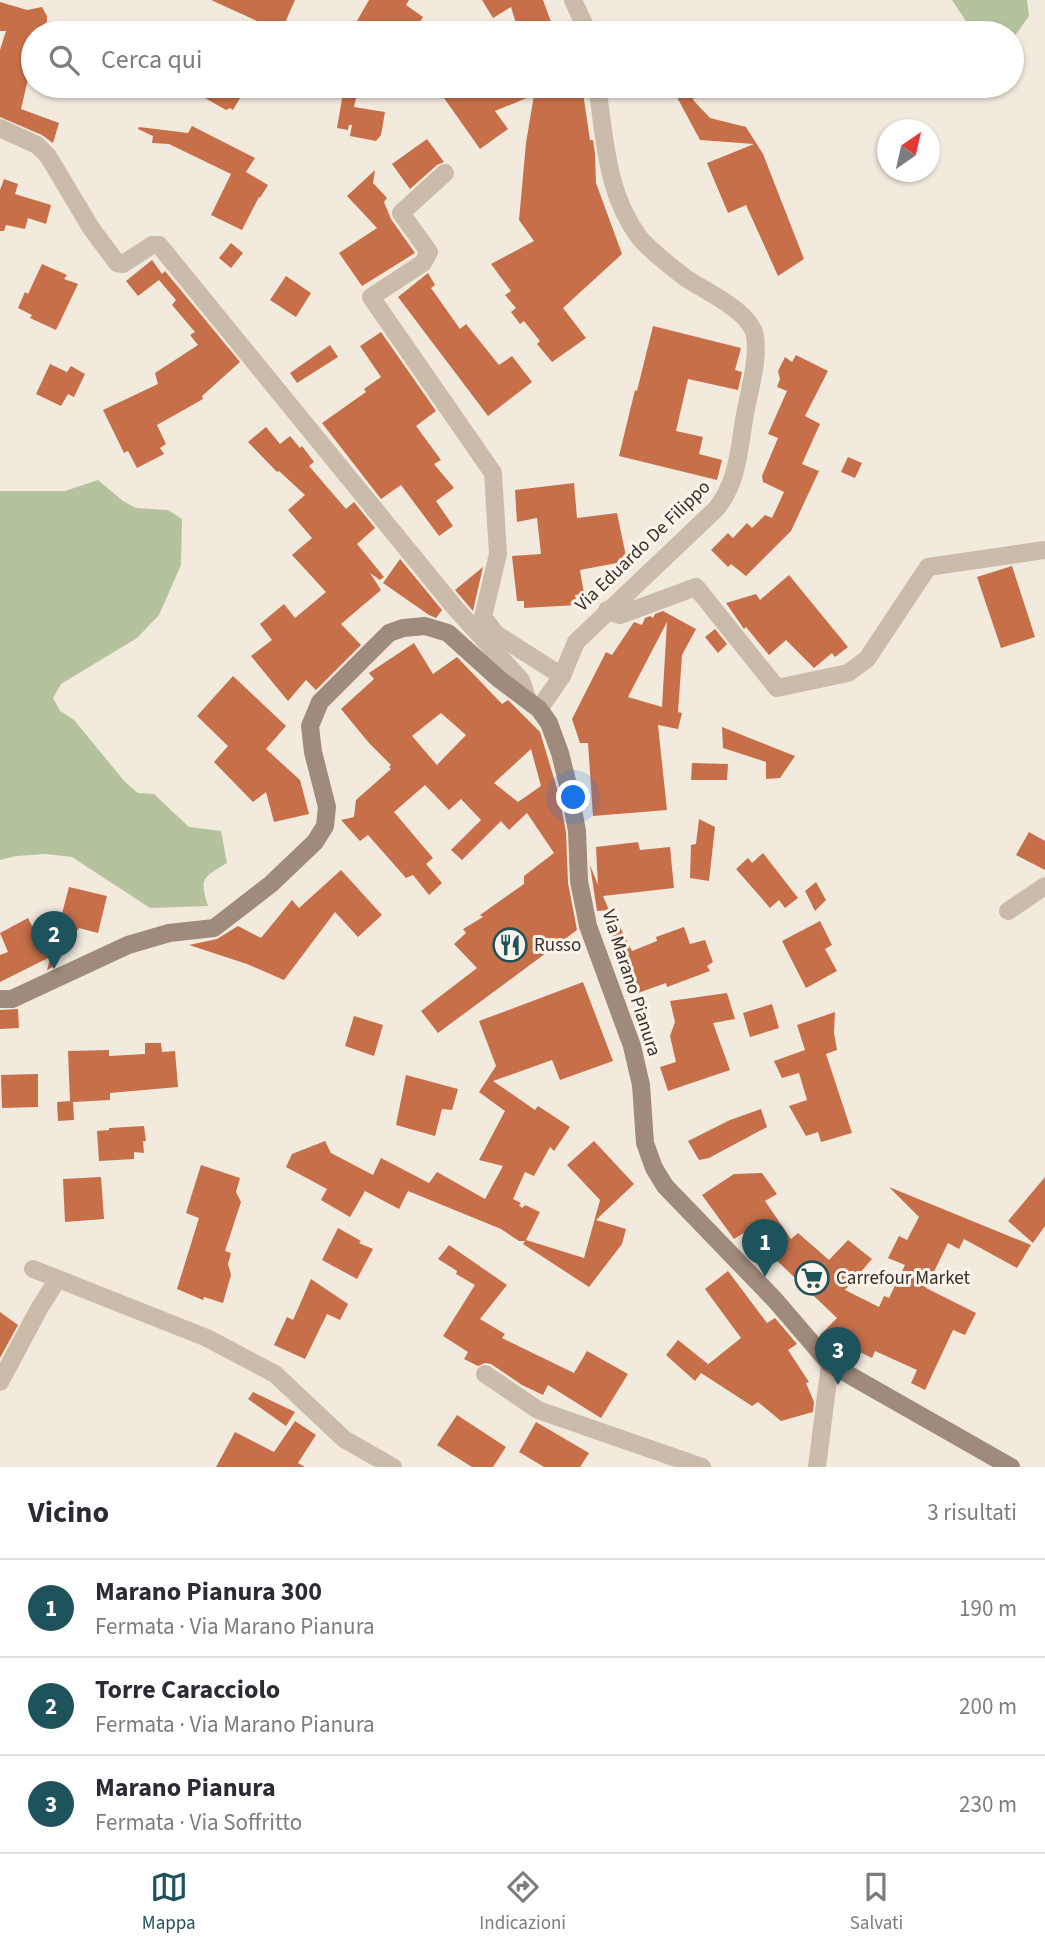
<!DOCTYPE html>
<html lang="it">
<head>
<meta charset="utf-8">
<style>
	:root { --surface:#fff; --page:#f7f7f7; --text:#2b2b33; --muted:#7c7c81; --line:#e1e1e2; --accent:#1f535b }
	body { margin:0; font-family:"Source Sans 3",sans-serif; background:var(--page); color:var(--text) }
	.compass { position:absolute; left:877px; top:119px; width:63px; height:63px; border-radius:50%; background:var(--surface); box-shadow:0 2px 5px #0004; rotate:34deg }
	.you { position:absolute; left:574px; top:798px; width:24px; height:24px; margin:-18px; border:5px solid #fff; border-radius:50%; background:#1a73e8; box-shadow:0 0 0 10px #1a73e833 }
	.badge { display:grid; place-items:center; width:46px; height:46px; border-radius:50%; background:var(--accent); color:#fff; font-size:23px; font-weight:700 }
	.pin { position:absolute; translate:-50% -58px; filter:drop-shadow(0 2px 4px #0008) }
	.pin::after { content:''; position:absolute; top:37px; width:24px; height:21px; background:inherit; clip-path:polygon(0 0,100% 0,50% 100%) }
	.list { margin:0; padding:0; list-style:none }
	h2 { display:flex; justify-content:space-between; align-items:center; height:91px; margin:0; padding:0 28px; font-size:30px }
	h2 small { font-size:23px; font-weight:400; color:var(--muted) }
	.list li { display:grid; grid-template-columns:46px 1fr auto; gap:21px; align-items:center; box-sizing:border-box; height:98px; padding:0 28px; border-top:2px solid var(--line) }
	.list b { display:block; font-size:26px; white-space:nowrap }
	.list p { margin:0; font-size:23px; white-space:nowrap; color:var(--muted) }
	.list em { font-size:23px; font-style:normal; color:var(--muted) }
	.icon { flex:none; width:38px; height:38px; fill:none; stroke:currentColor; stroke-width:2; stroke-linecap:round; stroke-linejoin:round }
	.map { position:relative; flex:none; width:1045px; height:1467px; overflow:hidden }
	.search { position:absolute; background:var(--surface); box-shadow:0 2px 5px #0004; left:21px; right:21px; top:21px; height:77px; display:flex; align-items:center; gap:18px; box-sizing:border-box; padding:0 24px; border-radius:38px; color:var(--muted); font-size:26px }
	.sheet { height:385px; background:var(--surface) }
	nav { display:flex; justify-content:space-around; align-items:center; box-sizing:border-box; height:98px; border-top:2px solid var(--line); background:var(--surface); font-size:19px; color:var(--muted) }
	nav a { display:grid; justify-items:center; gap:4px }
	nav .on { color:var(--accent) }
	.map>svg:first-child { display:block }
	.green { fill:#b4c29e }
	.building { fill:#c66f49; fill-rule:evenodd }
	.lines { fill:none; stroke-linecap:round; stroke-linejoin:round }
	.street { stroke:#cbbbaa; stroke-width:18 }
	.secondary { stroke:#9f8a7b; stroke-width:18 }
	.labels { text-anchor:middle; dominant-baseline:central; stroke-width:6; stroke-linejoin:round; paint-order:stroke }
	.street-label { font-size:19px; fill:#392f2a; stroke:#faf4eb }
	.poi-label { font-size:19px; fill:#392f2a; stroke:#faf4eb; text-anchor:start }
</style>
</head>
<body>
<div class="map">
<svg width="1045" height="1467" viewBox="0 0 1045 1467">
	<rect width="100%" height="100%" fill="#f3eade"/>
	<!-- green -->
	<g class="green">
		<polygon points="952,0 1027,0 1029,16 1012,40 1012,33 974,33"/>
		<path d="M98,480L123,501L136,508L168,510L182,519L181,565L159,615L137,638L61,684L53,698L60,711L74,720L125,782L138,793L154,794L189,827L221,831L227,863C203,878 199,877 208,906L150,908L72,857L46,854L16,856L0,860V491H65Z"/>
	</g>
	<!-- building -->
	<g class="building">
		<polygon points="211,0 295,0 281,32"/>
		<polygon points="369,0 409,0 406,5 423,17 414,33 350,33"/>
		<polygon points="482,0 543,0 555,33 519,33 511,7 493,18"/>
		<polygon points="0,2 27,10 42,7 47,16 47,22 33,33 33,58 21,109 59,123 53,143 42,135 0,117 0,50 6,31 0,31"/>
		<polygon points="184,86 247,86 233,110 230,108 226,110"/>
		<polygon points="359,86 354,107 385,112 381,135 376,141 350,136 352,125 349,125 348,130 337,128 344,87"/>
		<polygon points="462,86 582,86 590,140 593,140 595,154 596,183 622,254 563,308 586,338 552,362 537,344 540,341 524,321 520,324 511,312 516,308 505,295 511,291 491,264 534,241 519,220 526,143 534,95 495,111 508,129 480,149 444,98"/>
		<polygon points="671,86 688,86 694,101 710,118 746,127 763,154 804,259 778,276 746,205 728,213 707,163 754,144 700,140"/>
		<polygon points="192,126 255,158 246,172 268,185 260,198 259,197 242,230 211,215 231,174 169,144 152,143 153,136 138,129 139,127 188,133"/>
		<polygon points="427,139 444,162 437,165 410,189 392,164"/>
		<polygon points="375,170 373,183 387,198 384,202 391,219 415,253 362,286 339,253 377,228 347,196"/>
		<polygon points="4,179 18,184 15,194 51,205 46,224 28,218 25,229 6,225 4,231 0,231 0,190"/>
		<polygon points="231,243 243,253 231,268 219,258"/>
		<polygon points="152,260 162,274 165,271 240,362 202,396 203,399 157,425 166,444 160,448 164,454 137,468 128,451 124,453 103,410 158,384 155,373 198,345 190,335 195,332 172,305 176,300 159,280 138,296 126,281"/>
		<polygon points="42,264 67,275 64,279 78,284 56,330 30,318 32,315 18,308 25,292 28,294"/>
		<polygon points="428,273 435,285 431,288 460,329 466,324 499,365 512,356 532,382 488,416 398,297"/>
		<polygon points="286,276 311,293 296,317 270,300"/>
		<polygon points="653,326 741,348 735,370 742,372 738,390 688,379 676,431 703,437 699,454 722,460 717,480 619,456 635,390 637,391"/>
		<polygon points="381,332 436,411 416,426 441,460 434,464 454,488 436,501 453,526 439,536 401,485 381,499 322,423 366,392 364,389 381,377 360,346"/>
		<polygon points="330,345 338,357 297,383 290,373"/>
		<polygon points="796,355 828,371 805,416 820,424 802,464 819,471 791,531 746,576 731,564 728,567 711,550 728,533 733,538 747,523 752,528 765,515 772,518 784,492 763,482 762,476 778,438 768,434 787,391 777,387 780,379 778,371 785,357 792,362"/>
		<polygon points="50,364 67,372 71,366 85,374 74,397 68,394 61,406 36,394"/>
		<polygon points="266,427 280,444 290,436 300,448 302,446 314,462 309,466 346,509 354,502 375,528 357,544 384,577 380,580 370,573 381,590 341,624 361,645 316,690 306,680 288,701 251,656 272,640 260,624 284,604 295,618 326,592 292,555 312,538 288,510 305,495 279,471 277,472 248,442"/>
		<polygon points="848,457 862,463 855,478 841,472"/>
		<polygon points="574,483 577,518 617,513 627,561 580,570 584,594 575,595 577,605 524,608 524,601 517,601 512,556 541,554 537,518 517,522 515,490"/>
		<polygon points="400,559 442,610 436,618 429,615 383,583"/>
		<polygon points="1012,566 1035,637 1001,648 977,577"/>
		<polygon points="483,567 473,611 455,590"/>
		<polygon points="789,575 848,647 835,657 832,653 814,668 786,640 769,655 746,627 744,629 726,603 756,594 760,600"/>
		<path d="M663,611L696,629L682,655L678,712L682,713L678,729L658,725L667,810L593,816L588,743H580L572,719L606,652L612,655L634,622L642,625L645,618L650,616L653,618L655,614ZM667,622L662,707L628,697Z"/>
		<polygon points="715,629 727,644 718,653 705,637"/>
		<path d="M414,643L433,674L457,657L502,704L508,700L540,732L559,795L566,832L568,883L577,930L438,1033L421,1011L477,968L454,944L466,933L463,929L483,917L480,915L524,884V876L554,853L527,813L509,830L501,821L462,860L451,850L481,820L461,799L449,810L425,785L394,812L433,858L426,864L442,883L429,895L413,875L406,878L368,835L360,841L341,820L354,817L356,800L391,769L389,767L391,765L369,743L341,709L374,679L369,673ZM441,713L466,735L437,765L412,736ZM531,749L541,786L518,802L494,783Z"/>
		<polygon points="233,676 286,726 266,749 300,780 309,814 274,822 266,792 253,802 214,762 228,746 197,716"/>
		<polygon points="722,727 795,756 780,778 766,779 766,762 723,748"/>
		<polygon points="692,763 728,764 727,780 691,780"/>
		<polygon points="699,819 715,827 709,881 690,878 691,845 696,844"/>
		<polygon points="1029,832 1045,841 1045,870 1016,855"/>
		<polygon points="638,842 640,850 670,847 674,888 603,896 609,910 597,911 590,865 598,885 596,847"/>
		<polygon points="763,853 798,898 785,908 779,900 770,908 736,869 748,858 752,863"/>
		<polygon points="341,870 382,915 358,937 335,912 284,980 247,964 189,945 217,939 238,926 261,938 292,900 299,908"/>
		<polygon points="816,882 826,900 815,911 805,891"/>
		<polygon points="69,887 107,896 98,933 79,928 53,967 47,970"/>
		<polygon points="615,917 632,951 657,941 656,937 684,927 690,944 705,940 713,962 707,966 710,971 667,987 666,983 635,994 618,957 609,919"/>
		<polygon points="28,918 48,958 0,982 0,955 8,952 0,933"/>
		<polygon points="820,921 832,945 825,949 837,971 806,988 782,941"/>
		<polygon points="583,982 613,1061 560,1080 552,1060 493,1081 535,1110 538,1106 570,1127 554,1151 550,1147 534,1176 525,1172 513,1199 521,1203 519,1205 522,1208 525,1205 540,1212 526,1240 584,1258 600,1200 567,1165 594,1141 634,1184 596,1220 626,1229 622,1244 589,1287 523,1244 525,1241 519,1241 501,1229 408,1191 399,1209 365,1191 350,1217 321,1200 327,1189 286,1167 292,1154 325,1141 331,1153 373,1175 381,1158 429,1183 437,1172 485,1199 503,1166 479,1160 505,1111 479,1092 496,1066 479,1021"/>
		<polygon points="727,993 735,1019 713,1023 730,1070 668,1091 660,1067 676,1062 670,1036 675,1022 670,1001"/>
		<polygon points="772,1004 779,1028 750,1037 743,1013"/>
		<polygon points="18,1009 19,1028 0,1029 0,1010"/>
		<polygon points="835,1012 834,1033 837,1050 826,1054 852,1133 821,1142 818,1132 806,1136 789,1106 807,1100 799,1073 782,1078 774,1061 805,1050 797,1025"/>
		<polygon points="354,1016 383,1025 374,1056 345,1046"/>
		<polygon points="145,1043 161,1043 162,1052 175,1051 178,1087 110,1093 110,1100 73,1102 74,1120 58,1121 57,1102 70,1101 68,1051 109,1050 109,1056 145,1054"/>
		<polygon points="38,1074 38,1107 2,1108 1,1075"/>
		<polygon points="406,1075 458,1089 452,1110 442,1109 435,1136 396,1125"/>
		<polygon points="761,1109 767,1127 709,1158 699,1160 688,1141 730,1120"/>
		<polygon points="144,1126 146,1141 143,1141 144,1153 134,1152 134,1159 99,1161 97,1131 109,1130 109,1128"/>
		<polygon points="201,1165 240,1178 236,1192 241,1202 225,1251 231,1253 228,1264 231,1275 223,1303 204,1297 203,1300 177,1289 199,1218 186,1213"/>
		<polygon points="762,1173 777,1194 765,1201 791,1239 798,1233 829,1260 848,1240 872,1259 845,1290 879,1307 884,1296 889,1298 905,1265 888,1258 899,1236 907,1240 919,1217 889,1187 1031,1245 1017,1268 964,1239 959,1249 948,1243 926,1288 976,1313 965,1335 953,1330 925,1390 911,1383 917,1370 875,1351 872,1358 841,1343 834,1350 820,1335 837,1318 771,1255 774,1253 752,1228 734,1239 702,1195 734,1174"/>
		<polygon points="101,1177 104,1219 65,1222 63,1179"/>
		<polygon points="1045,1177 1045,1226 1033,1243 1008,1221"/>
		<polygon points="338,1228 361,1241 359,1243 373,1249 357,1279 322,1260"/>
		<polygon points="449,1245 507,1285 480,1319 505,1334 502,1338 574,1373 587,1351 628,1374 601,1418 548,1385 543,1395 522,1385 491,1364 485,1363 478,1366 464,1359 468,1352 443,1336 475,1285 456,1274 457,1271 438,1259"/>
		<polygon points="728,1271 767,1323 775,1318 797,1344 788,1350 809,1382 806,1383 814,1402 813,1412 781,1421 758,1402 752,1406 701,1373 695,1381 666,1355 678,1340 708,1364 706,1366 741,1338 705,1289"/>
		<polygon points="311,1279 348,1304 340,1320 327,1314 305,1359 274,1345 287,1317 293,1320"/>
		<polygon points="0,1312 18,1325 0,1358"/>
		<polygon points="253,1392 295,1412 286,1426 248,1399"/>
		<polygon points="457,1415 506,1447 493,1467 472,1467 437,1445"/>
		<polygon points="295,1421 316,1435 298,1463 305,1467 216,1467 235,1432 274,1452"/>
		<polygon points="536,1422 589,1453 580,1467 544,1467 519,1452"/>
	</g>
	<g class="lines">
		<!-- street -->
		<g class="street">
			<polyline points="573,0 588,33"/>
			<polyline points="0,128 37,145 48,156 91,228 117,263 123,264 152,245 159,245 456,609 521,680 528,700"/>
			<polyline points="445,173 401,213 429,252 423,263 371,297 493,473 498,554 483,617 496,634 562,676"/>
			<polyline points="607,610 620,615 696,587 777,688 848,673 867,659 928,567 1045,550"/>
			<path d="M539,709L562,676L576,642L716,509C737,484 739,451 744,420C748,394 759,362 755,336C751,312 706,291 687,279C674,269 649,250 639,237C606,193 605,138 597,86"/>
			<polyline points="1008,911 1045,886"/>
			<polyline points="33,1269 207,1338 275,1374 344,1439 393,1467"/>
			<polyline points="485,1374 538,1410 702,1467"/>
			<polyline points="0,1382 40,1307 58,1279"/>
			<polyline points="817,1467 830,1364"/>
		</g>
		<!-- secondary -->
		<polyline class="secondary" points="0,999 12,999 128,945 169,933 214,928 271,884 315,842 325,826 327,807 313,752 310,726 320,702 389,633 403,628 425,626 448,633 499,679 539,709 549,723 560,753 570,793 577,831 579,881 588,926 632,1046 641,1085 645,1143 654,1168 665,1186 775,1300 830,1364 1011,1467"/>
	</g>
	<!-- icons -->
	<defs>
		<symbol id="restaurant-ring" viewBox="-11 -11 22 22"><circle r="9.5" fill="#faf4eb" stroke="#1f535b" stroke-width="1.5"/><path d="M-5-6h1v4h1v-4h1v4h1v-4h1v5L-1.5 .5V6h-2V.5L-5-1ZM5-6V6H3V1.5H1.5Q1.5-4 5-6Z" fill="#1f535b"/></symbol>
		<symbol id="supermarket-ring" viewBox="-11 -11 22 22"><circle r="9.5" fill="#faf4eb" stroke="#1f535b" stroke-width="1.5"/><path d="M-6-5.5h2.5l.6 2H6L4.5 2H-2.5L-4.4-4H-6ZM-1.5 3.2a1.3 1.3 0 1 0 .1 0ZM3 3.2a1.3 1.3 0 1 0 .1 0Z" fill="#1f535b"/></symbol>
	</defs>
	<g fill-rule="evenodd">
		<use href="#restaurant-ring" x="491" y="926" width="38" height="38"/>
		<use href="#supermarket-ring" x="793" y="1259" width="38" height="38"/>
	</g>
	<g class="labels">
		<!-- street labels -->
		<g class="street-label">
			<text transform="translate(643 546) rotate(-44)">Via Eduardo De Filippo</text>
			<text transform="translate(631 983) rotate(72)">Via Marano Pianura</text>
		</g>
		<!-- poi labels -->
		<g class="poi-label">
			<text x="534" y="945">Russo</text>
			<text x="836" y="1278">Carrefour Market</text>
		</g>
	</g>
</svg>
<svg class="compass" viewBox="-18 -18 36 36"><path d="M0-13l5 13h-10z" fill="#e53935"/><path d="M0 13l5-13h-10z" fill="#7c7c81"/></svg>
<div class="you"></div>
<div class="pin badge" style="left:765px;top:1277px">1</div>
<div class="pin badge" style="left:54px;top:969px">2</div>
<div class="pin badge" style="left:838px;top:1385px">3</div>
<div class="search"><svg class="icon" aria-label="search" viewBox="0 0 24 24"><circle cx="10" cy="10" r="6"/><path d="M15 15l6 6"/></svg>Cerca qui</div>
</div>
<section class="sheet">
<h2>Vicino<small>3 risultati</small></h2>
<ul class="list">
<li><span class="badge">1</span><div><b>Marano Pianura 300</b><p>Fermata · Via Marano Pianura</p></div><em>190 m</em></li>
<li><span class="badge">2</span><div><b>Torre Caracciolo</b><p>Fermata · Via Marano Pianura</p></div><em>200 m</em></li>
<li><span class="badge">3</span><div><b>Marano Pianura</b><p>Fermata · Via Soffritto</p></div><em>230 m</em></li>
</ul>
</section>
<nav>
<a class="on"><svg class="icon" aria-label="map" viewBox="0 0 24 24"><path d="M3 6l6-2 6 2 6-2v14l-6 2-6-2-6 2zM9 4v14M15 6v14"/></svg>Mappa</a>
<a><svg class="icon" aria-label="directions" viewBox="0 0 24 24"><path d="M12 3l9 9-9 9-9-9zM9 14v-3h6M13 9l2 2-2 2"/></svg>Indicazioni</a>
<a><svg class="icon" aria-label="saved" viewBox="0 0 24 24"><path d="M7 4h10v16l-5-4-5 4z"/></svg>Salvati</a>
</nav>
</body>
</html>
